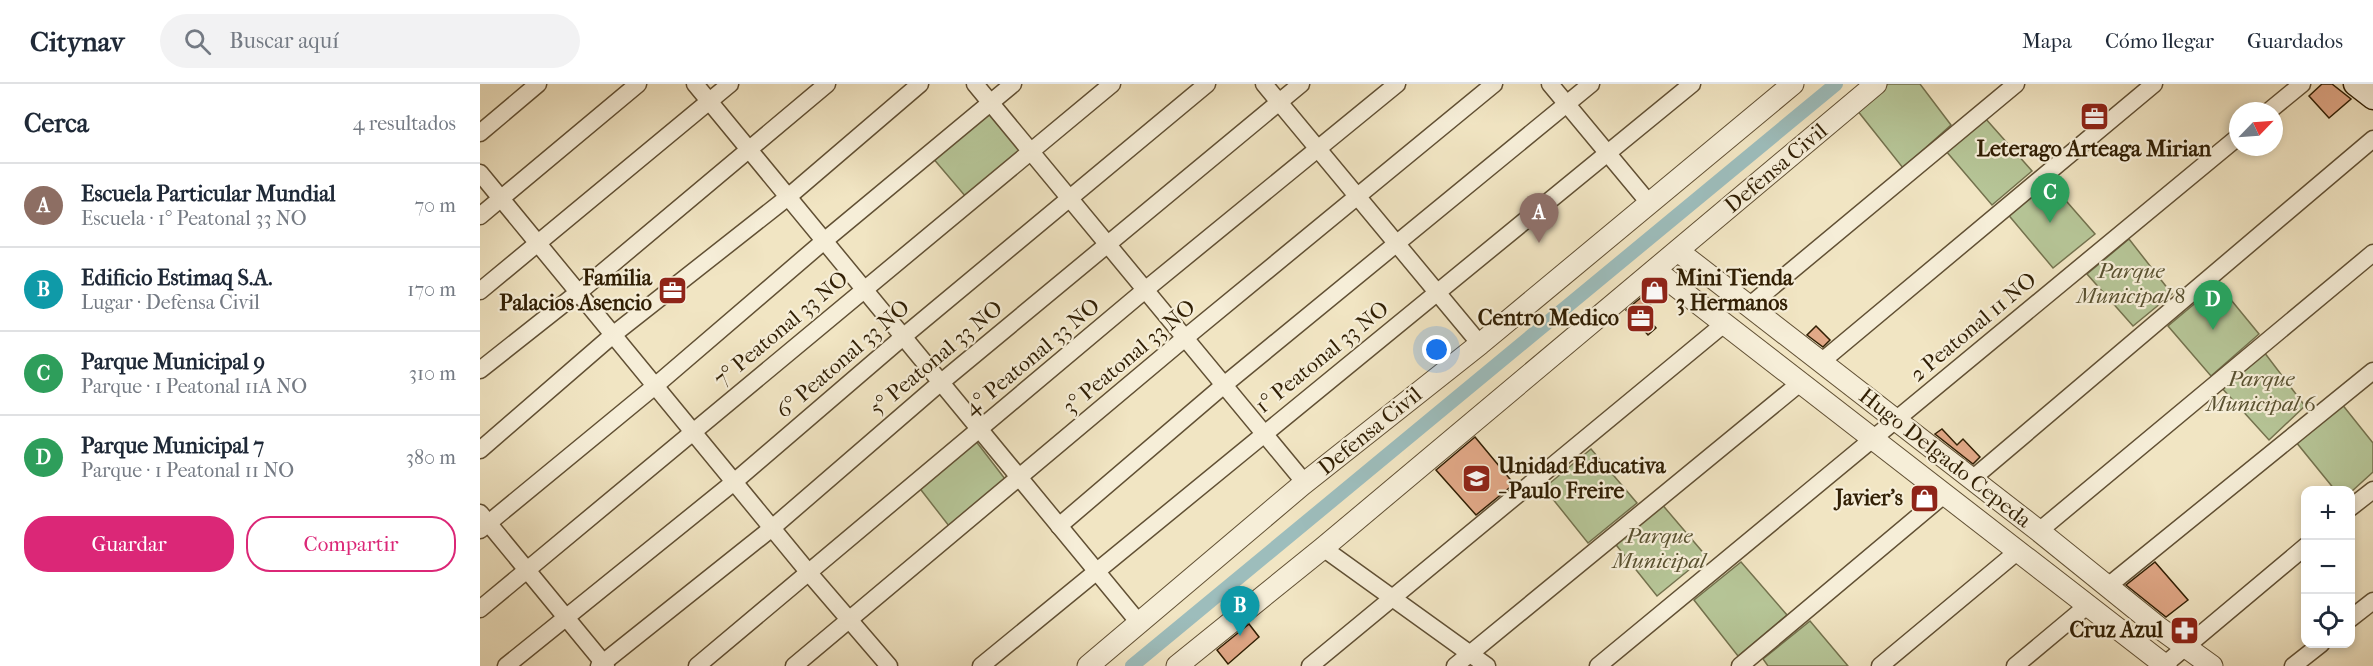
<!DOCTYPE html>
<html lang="es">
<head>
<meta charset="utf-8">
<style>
	:root { --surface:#fff; --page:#f2f2f3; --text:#1f2937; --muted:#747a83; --line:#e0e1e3; --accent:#db2777 }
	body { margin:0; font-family:"IM FELL French Canon",serif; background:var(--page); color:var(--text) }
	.controls { position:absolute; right:18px; bottom:18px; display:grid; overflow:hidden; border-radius:12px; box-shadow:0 3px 9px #0003 }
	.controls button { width:54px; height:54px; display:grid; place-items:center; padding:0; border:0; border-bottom:2px solid var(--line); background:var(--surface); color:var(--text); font:30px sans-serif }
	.compass { position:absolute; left:1749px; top:18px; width:54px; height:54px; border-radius:50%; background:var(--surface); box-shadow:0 3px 9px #0003; rotate:65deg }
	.you { position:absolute; left:957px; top:266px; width:21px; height:21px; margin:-15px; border:4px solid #fff; border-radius:50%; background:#1a73e8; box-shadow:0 0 0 9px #1a73e833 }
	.badge { display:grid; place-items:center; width:39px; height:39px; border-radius:50%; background:var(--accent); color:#fff; font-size:20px; font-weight:700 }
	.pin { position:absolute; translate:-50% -50px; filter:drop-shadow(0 2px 3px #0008) }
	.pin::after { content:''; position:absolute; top:32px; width:21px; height:18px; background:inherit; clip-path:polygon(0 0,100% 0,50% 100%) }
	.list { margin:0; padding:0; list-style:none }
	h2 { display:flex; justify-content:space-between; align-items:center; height:78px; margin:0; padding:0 24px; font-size:26px }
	h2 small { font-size:20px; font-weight:400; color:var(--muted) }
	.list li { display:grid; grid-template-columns:39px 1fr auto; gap:18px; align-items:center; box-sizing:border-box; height:84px; padding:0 24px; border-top:2px solid var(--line) }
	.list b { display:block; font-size:22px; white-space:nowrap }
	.list p { margin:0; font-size:20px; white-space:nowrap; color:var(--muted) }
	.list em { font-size:20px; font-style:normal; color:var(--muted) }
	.actions { display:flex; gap:12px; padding:18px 24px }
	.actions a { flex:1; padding:14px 0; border:2px solid var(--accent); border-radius:24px; text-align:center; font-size:21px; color:var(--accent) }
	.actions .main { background:var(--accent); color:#fff }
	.icon { flex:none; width:33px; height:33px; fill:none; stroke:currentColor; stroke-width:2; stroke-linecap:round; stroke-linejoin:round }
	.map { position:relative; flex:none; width:1893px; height:582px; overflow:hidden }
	header { display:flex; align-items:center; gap:36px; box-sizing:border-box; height:84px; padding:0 30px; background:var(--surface); border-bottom:2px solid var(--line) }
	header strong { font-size:28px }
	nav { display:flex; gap:33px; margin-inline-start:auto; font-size:21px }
	.search { width:420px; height:54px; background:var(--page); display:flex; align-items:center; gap:15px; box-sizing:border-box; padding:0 21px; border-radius:33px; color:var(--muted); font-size:22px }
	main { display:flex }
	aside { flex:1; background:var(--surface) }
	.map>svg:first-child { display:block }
	.green { fill:#b6c597; stroke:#74724e; stroke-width:1.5 }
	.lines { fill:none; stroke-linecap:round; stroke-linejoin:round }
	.canal { stroke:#9dbdbc; stroke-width:14 }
	.building { fill:#e1a887; stroke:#311f04; stroke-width:1.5 }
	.minor-casing { stroke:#615034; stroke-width:19 }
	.tertiary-casing { stroke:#615034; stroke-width:23 }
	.secondary-casing { stroke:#311f04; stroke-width:25 }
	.minor { stroke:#f6eed8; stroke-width:16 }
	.tertiary { stroke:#f6eed8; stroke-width:21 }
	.secondary { stroke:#f6eed8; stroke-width:22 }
	.labels { text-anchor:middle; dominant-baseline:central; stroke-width:4.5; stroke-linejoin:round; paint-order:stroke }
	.poi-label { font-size:22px; font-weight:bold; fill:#311f04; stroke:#f6eed8; text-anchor:end }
	.street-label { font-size:22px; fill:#311f04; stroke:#f6eed8 }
	.park-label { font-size:22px; font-style:italic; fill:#595130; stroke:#f6eed8 }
</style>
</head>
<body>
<header>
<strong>Citynav</strong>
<div class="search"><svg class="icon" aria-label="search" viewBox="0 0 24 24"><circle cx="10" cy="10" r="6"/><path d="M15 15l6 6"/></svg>Buscar aquí</div>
<nav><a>Mapa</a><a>Cómo llegar</a><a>Guardados</a></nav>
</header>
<main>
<aside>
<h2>Cerca<small>4 resultados</small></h2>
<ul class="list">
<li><span class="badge" style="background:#8d6e63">A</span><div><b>Escuela Particular Mundial</b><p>Escuela · 1° Peatonal 33 NO</p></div><em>70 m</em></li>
<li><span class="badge" style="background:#0f9aa8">B</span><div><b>Edificio Estimaq S.A.</b><p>Lugar · Defensa Civil</p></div><em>170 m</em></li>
<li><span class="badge" style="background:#2e9e5b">C</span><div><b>Parque Municipal 9</b><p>Parque · 1 Peatonal 11A NO</p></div><em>310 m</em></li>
<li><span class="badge" style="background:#2e9e5b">D</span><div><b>Parque Municipal 7</b><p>Parque · 1 Peatonal 11 NO</p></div><em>380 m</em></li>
</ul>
<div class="actions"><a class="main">Guardar</a><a>Compartir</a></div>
</aside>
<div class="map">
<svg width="1893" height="582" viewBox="0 0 1893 582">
	<rect width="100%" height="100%" fill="#f1e5c3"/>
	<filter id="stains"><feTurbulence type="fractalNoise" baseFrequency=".00333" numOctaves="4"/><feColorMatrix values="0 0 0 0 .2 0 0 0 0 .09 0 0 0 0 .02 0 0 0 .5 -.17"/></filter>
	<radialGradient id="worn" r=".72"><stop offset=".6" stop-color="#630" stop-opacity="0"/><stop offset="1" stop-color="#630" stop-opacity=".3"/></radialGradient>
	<!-- green -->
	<g class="green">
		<polygon points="1408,0 1440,0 1471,41 1423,84 1377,26"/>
		<polygon points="508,25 540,66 486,113 452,73"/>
		<polygon points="1505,34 1552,87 1512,121 1466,67"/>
		<polygon points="1567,95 1615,150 1573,184 1526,128"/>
		<polygon points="1649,155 1692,210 1653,242 1607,190"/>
		<polygon points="1738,200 1779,250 1731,292 1688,242"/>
		<polygon points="1784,268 1825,322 1789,356 1741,303"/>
		<polygon points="1861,319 1893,359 1893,388 1871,408 1855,406 1816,358"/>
		<polygon points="495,356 525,395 469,442 438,402"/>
		<polygon points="1111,365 1157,419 1108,459 1064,404"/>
		<polygon points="1180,418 1226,472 1177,512 1133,457"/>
		<polygon points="1261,478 1307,531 1258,572 1214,516"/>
		<polygon points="1330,537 1368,582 1288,582 1283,575"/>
	</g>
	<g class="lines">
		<!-- canal -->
		<polyline class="canal" points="652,582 1356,0"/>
	</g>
	<!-- building -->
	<g class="building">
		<polygon points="1842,0 1852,0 1871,15 1849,34 1829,12"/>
		<polygon points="1175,202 1183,209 1162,228 1176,244 1168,251 1146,226"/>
		<polygon points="1336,242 1350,256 1343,263 1327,251"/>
		<polygon points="1462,345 1477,361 1483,355 1500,373 1493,380 1455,350"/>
		<polygon points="995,353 1034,400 996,431 956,386"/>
		<polygon points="1675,478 1708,516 1686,533 1646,501"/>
		<polygon points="769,540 779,553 748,580 737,566"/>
	</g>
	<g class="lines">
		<defs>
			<g id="minor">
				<polyline points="215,0 660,540"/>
				<polyline points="495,0 825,399"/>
				<polyline points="784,0 1000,260"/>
				<polyline points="1070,0 1169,119"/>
				<polyline points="1789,27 1822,0"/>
				<polyline points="0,49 58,0"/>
				<polyline points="0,89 329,489 409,582"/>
				<polyline points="0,132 158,0"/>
				<polyline points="0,207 250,0"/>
				<polyline points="1269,222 1536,0"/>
				<polyline points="1341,278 1674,0"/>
				<polyline points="0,286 105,203 347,0"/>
				<polyline points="0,366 134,250 308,113 440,0"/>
				<polyline points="1492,395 1893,55"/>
				<polyline points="1870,424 1893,406"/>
				<polyline points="0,429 126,582"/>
				<polyline points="579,442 744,301 1111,0"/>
				<polyline points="0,446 175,302 344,157 533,0"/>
				<polyline points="1559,447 1893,169"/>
				<polyline points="843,464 1007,582"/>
				<polyline points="1628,502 1893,287"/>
				<polyline points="0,525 632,0"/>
				<polyline points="1870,535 1893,517"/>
				<polyline points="26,582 254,398 430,247 727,0"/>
				<polyline points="119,582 292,444 453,305 821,0"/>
				<polyline points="217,582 665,206 917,0"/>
				<polyline points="314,582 705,254 1014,0"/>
				<polyline points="501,582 1212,0"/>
				<polyline points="830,582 1244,240"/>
				<polyline points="975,582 1320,299"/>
				<polyline points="1118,582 1758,53"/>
				<polyline points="1260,582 1465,410"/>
				<polyline points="1400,582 1538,467"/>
				<polyline points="1535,582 1608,521"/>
				<polyline points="1683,582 1826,462"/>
				<polyline points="1813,582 1841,560"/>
			</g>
			<g id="tertiary">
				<polyline points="1198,167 1559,447 1678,543 1732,582"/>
				<polyline points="1175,186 1686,582"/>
				<polyline points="608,582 822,401 1000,260 1313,0"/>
				<polyline points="697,582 843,464 1396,0"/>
			</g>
			<polyline id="secondary" points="1875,0 1893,14"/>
		</defs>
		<!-- minor casing -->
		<use href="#minor" class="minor-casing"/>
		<!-- tertiary casing -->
		<use href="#tertiary" class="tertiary-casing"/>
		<!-- secondary casing -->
		<use href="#secondary" class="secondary-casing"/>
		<!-- minor -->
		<use href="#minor" class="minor"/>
		<!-- tertiary -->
		<use href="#tertiary" class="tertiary"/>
		<!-- secondary -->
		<use href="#secondary" class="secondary"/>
	</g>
	<!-- icons -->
	<defs>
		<symbol id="office-square" viewBox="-11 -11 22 22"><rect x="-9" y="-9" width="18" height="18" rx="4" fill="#8f2418" stroke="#f6eed8"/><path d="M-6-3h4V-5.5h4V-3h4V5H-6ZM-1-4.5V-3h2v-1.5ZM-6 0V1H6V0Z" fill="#fff"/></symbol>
		<symbol id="shop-square" viewBox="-11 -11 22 22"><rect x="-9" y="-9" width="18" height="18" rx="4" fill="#8f2418" stroke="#f6eed8"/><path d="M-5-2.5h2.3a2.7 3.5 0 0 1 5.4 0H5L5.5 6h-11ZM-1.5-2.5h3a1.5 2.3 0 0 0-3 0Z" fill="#fff"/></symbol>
		<symbol id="school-square" viewBox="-11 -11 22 22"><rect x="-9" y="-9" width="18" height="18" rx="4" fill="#8f2418" stroke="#f6eed8"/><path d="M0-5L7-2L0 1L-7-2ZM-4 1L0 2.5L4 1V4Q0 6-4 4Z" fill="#fff"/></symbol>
		<symbol id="pharmacy-square" viewBox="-11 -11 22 22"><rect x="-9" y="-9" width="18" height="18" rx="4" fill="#8f2418" stroke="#f6eed8"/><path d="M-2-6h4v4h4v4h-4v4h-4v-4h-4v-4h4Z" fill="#fff"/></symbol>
	</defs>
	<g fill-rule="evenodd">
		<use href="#office-square" x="1598" y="16" width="33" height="33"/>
		<use href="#office-square" x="176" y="190" width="33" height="33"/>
		<use href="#shop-square" x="1158" y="190" width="33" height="33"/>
		<use href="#office-square" x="1144" y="218" width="33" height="33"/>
		<use href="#school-square" x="980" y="378" width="33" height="33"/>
		<use href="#shop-square" x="1428" y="398" width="33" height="33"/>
		<use href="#pharmacy-square" x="1688" y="530" width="33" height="33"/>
	</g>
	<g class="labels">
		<!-- poi labels -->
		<g class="poi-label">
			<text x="1614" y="65" text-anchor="middle">Leterago Arteaga Mirian</text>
			<text x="172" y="194">Familia<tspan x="172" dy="25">Palacios Asencio</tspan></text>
			<text x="1196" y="194" text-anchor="start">Mini Tienda<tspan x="1196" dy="25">3 Hermanos</tspan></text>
			<text x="1139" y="234">Centro Medico</text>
			<text x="1018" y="382" text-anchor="start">Unidad Educativa<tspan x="1018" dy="25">- Paulo Freire</tspan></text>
			<text x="1423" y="414">Javier's</text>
			<text x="1683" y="546">Cruz Azul</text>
		</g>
		<!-- street labels -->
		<g class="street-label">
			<text transform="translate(1296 84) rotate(-40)">Defensa Civil</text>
			<text transform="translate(1493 243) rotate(-40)">2 Peatonal 11 NO</text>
			<text transform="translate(301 245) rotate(-40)">7° Peatonal 33 NO</text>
			<text transform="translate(552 273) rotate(-40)">4° Peatonal 33 NO</text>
			<text transform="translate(649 273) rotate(-40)">3° Peatonal 33 NO</text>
			<text transform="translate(842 273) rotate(-39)">1° Peatonal 33 NO</text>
			<text transform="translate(456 274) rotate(-40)">5° Peatonal 33 NO</text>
			<text transform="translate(363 275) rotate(-41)">6° Peatonal 33 NO</text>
			<text transform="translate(890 347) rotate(-39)">Defensa Civil</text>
			<text transform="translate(1465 374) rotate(38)">Hugo Delgado Cepeda</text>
		</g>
		<!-- park labels -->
		<g class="park-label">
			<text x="1651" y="187">Parque<tspan x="1651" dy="25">Municipal 8</tspan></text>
			<text x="1781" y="295">Parque<tspan x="1781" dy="25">Municipal 6</tspan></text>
			<text x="1179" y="452">Parque<tspan x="1179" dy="25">Municipal</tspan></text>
		</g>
	</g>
	<rect width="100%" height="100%" filter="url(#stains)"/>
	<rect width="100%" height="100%" fill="url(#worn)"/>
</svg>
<div class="controls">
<button>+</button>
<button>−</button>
<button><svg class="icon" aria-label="locate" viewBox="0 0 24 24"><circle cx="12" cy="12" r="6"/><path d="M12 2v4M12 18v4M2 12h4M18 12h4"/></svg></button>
</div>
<svg class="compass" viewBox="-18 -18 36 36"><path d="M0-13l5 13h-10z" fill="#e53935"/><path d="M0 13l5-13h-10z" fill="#747a83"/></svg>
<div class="you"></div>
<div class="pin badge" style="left:1059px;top:159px;background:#8d6e63">A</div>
<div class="pin badge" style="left:760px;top:552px;background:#0f9aa8">B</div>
<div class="pin badge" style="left:1570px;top:139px;background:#2e9e5b">C</div>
<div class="pin badge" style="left:1733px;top:246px;background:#2e9e5b">D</div>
</div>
</main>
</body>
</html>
